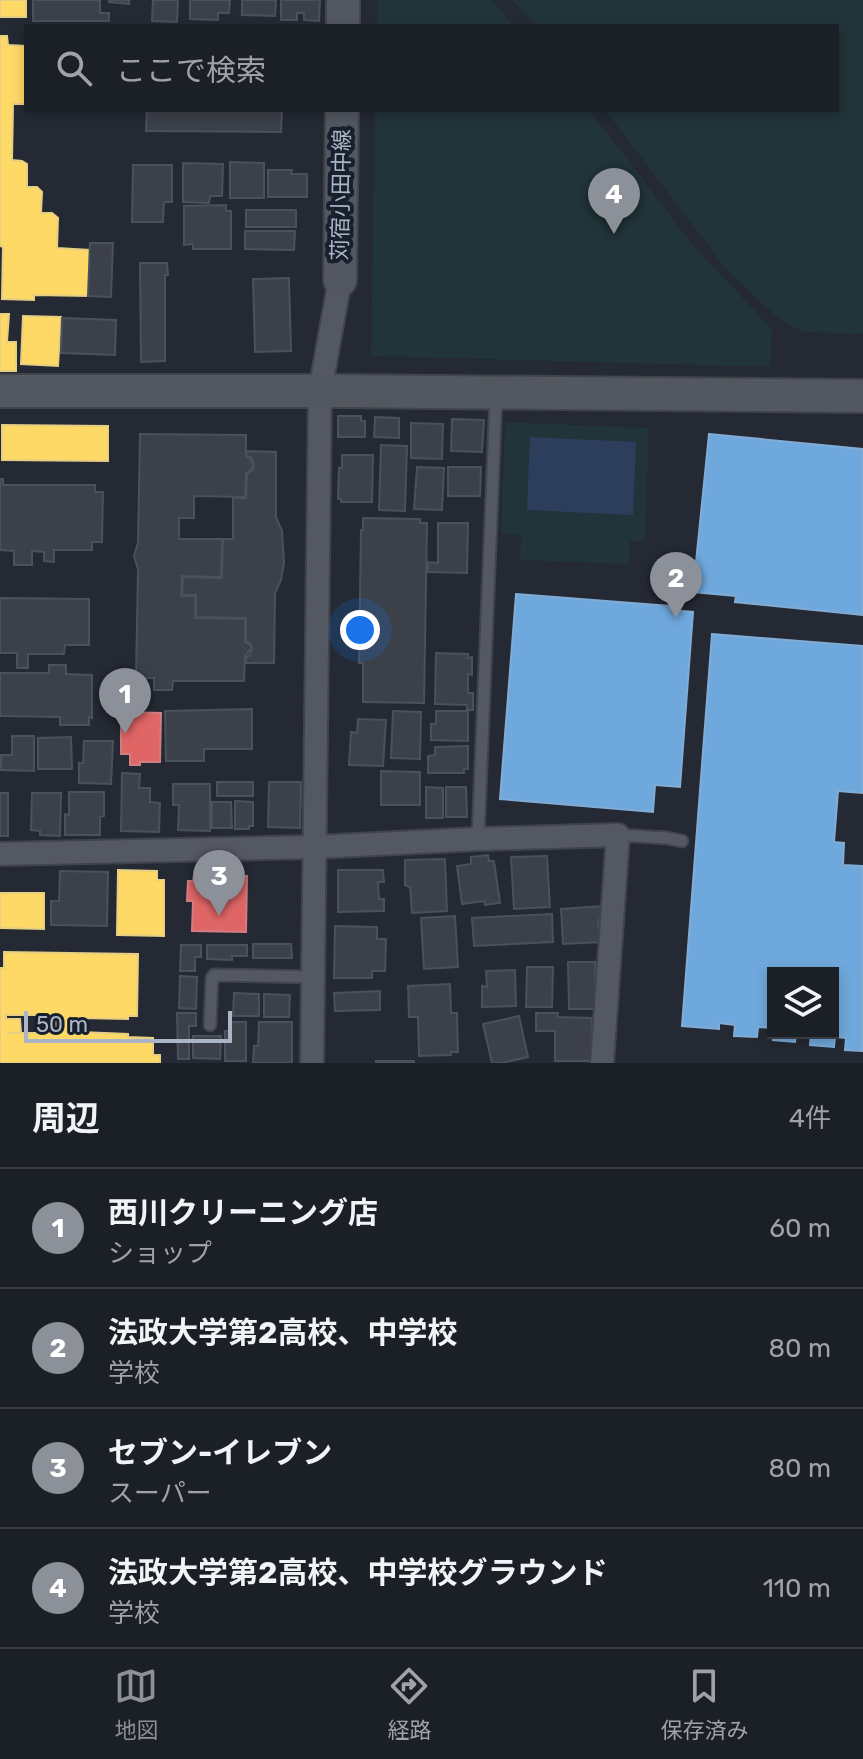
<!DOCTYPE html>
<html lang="ja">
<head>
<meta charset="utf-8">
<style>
	:root { --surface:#1b1f26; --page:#282c32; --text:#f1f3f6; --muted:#a0a2a7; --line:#393d43; --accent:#8c9099 }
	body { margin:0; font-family:Rubik,"Noto Sans JP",sans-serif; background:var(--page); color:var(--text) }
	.controls { position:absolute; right:24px; bottom:24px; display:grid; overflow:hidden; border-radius:0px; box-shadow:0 4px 12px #0003 }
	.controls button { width:72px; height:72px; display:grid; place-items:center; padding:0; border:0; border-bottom:2px solid var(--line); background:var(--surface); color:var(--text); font:40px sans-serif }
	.scale { position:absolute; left:24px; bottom:20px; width:208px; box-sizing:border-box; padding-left:8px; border:4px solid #acb5c6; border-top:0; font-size:22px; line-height:28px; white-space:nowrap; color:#acb5c6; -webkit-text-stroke:6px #18202d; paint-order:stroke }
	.you { position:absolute; left:360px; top:630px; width:28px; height:28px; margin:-20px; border:6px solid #fff; border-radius:50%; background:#1a73e8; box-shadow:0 0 0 12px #1a73e833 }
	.badge { display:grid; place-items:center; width:52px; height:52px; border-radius:50%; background:var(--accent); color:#fff; font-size:26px; font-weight:700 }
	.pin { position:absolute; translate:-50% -66px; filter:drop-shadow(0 2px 4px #0008) }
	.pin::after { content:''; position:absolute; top:42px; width:28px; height:24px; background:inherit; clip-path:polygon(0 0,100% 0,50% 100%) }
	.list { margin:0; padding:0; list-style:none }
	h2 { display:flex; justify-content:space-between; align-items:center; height:104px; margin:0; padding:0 32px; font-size:34px }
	h2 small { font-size:26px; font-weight:400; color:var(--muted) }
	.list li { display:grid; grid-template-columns:52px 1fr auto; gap:24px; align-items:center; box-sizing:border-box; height:120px; padding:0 32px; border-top:2px solid var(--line) }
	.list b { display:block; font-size:30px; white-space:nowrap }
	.list p { margin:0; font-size:26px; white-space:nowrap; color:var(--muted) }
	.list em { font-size:26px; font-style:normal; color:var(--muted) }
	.icon { flex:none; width:44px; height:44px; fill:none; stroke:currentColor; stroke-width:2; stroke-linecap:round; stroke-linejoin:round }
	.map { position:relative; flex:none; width:863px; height:1063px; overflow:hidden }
	.search { position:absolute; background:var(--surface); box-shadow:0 4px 12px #0003; left:24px; right:24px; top:24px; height:88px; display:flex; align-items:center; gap:20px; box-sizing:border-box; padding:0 28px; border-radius:0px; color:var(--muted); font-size:30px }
	.sheet { height:584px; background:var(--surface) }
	nav { display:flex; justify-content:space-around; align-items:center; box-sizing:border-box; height:112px; border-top:2px solid var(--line); background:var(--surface); font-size:22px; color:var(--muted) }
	nav a { display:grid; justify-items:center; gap:4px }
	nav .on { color:var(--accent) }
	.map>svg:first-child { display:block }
	.green { fill:#213439 }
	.water { fill:#2d3e5c }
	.homes { fill:#ffd966; stroke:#e6ce83; stroke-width:2; fill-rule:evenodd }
	.shops { fill:#e06666; stroke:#d07e83; stroke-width:2 }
	.schools { fill:#6fa8dc; stroke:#81acd5; stroke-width:2 }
	.building { fill:#3c4049; stroke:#4b515c; stroke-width:2 }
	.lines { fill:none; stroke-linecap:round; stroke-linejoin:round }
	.lane-casing { stroke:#40444c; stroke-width:15 }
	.street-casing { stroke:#40444c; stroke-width:26 }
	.secondary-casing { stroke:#40444c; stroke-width:36 }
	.lane { stroke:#545862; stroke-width:11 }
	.street { stroke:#545862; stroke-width:22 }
	.secondary { stroke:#525760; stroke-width:32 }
	.labels { text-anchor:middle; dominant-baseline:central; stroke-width:8; stroke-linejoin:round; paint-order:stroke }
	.street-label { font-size:22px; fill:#acb5c6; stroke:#18202d }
</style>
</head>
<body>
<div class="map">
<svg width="863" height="1063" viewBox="0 0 863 1063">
	<rect width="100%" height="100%" fill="#242933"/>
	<!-- green -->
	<g class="green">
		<polygon points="377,0 491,0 514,26 377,26"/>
		<polygon points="512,0 863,0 863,333 854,334 803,332 779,319 727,270 605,110 837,110 837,26 536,26"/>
		<polygon points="375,110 588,110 604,129 692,244 772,329 770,367 371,356"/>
		<polygon points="505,422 649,428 645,541 630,541 629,564 520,560 521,535 501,534"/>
	</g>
	<!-- water -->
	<polygon class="water" points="530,437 636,442 633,515 527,510"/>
	<!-- homes -->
	<g class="homes">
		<rect x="0" y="0" width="26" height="17"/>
		<polygon points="0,36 7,36 8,45 26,46 26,104 13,104 12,160 22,161 27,164 27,187 37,187 42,192 41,213 52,213 58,218 57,248 90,250 88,296 34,295 34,300 2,299 3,247 0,246"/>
		<polygon points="0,314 9,314 7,342 16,342 16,371 0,371"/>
		<polygon points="23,316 61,317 58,366 21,364"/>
		<polygon points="2,425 108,426 108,461 2,460"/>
		<polygon points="118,870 157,871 157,880 164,880 164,936 117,935"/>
		<polygon points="0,893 44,893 44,929 0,928"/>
		<path d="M4,952L138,954L137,1016H128V1019L80,1018V1032L128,1034V1037L153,1038V1055H160V1063H0V968H4ZM6,1015H55L56,1033H7L21,1032L20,1019H6Z"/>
	</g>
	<!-- shops -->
	<g class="shops">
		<polygon points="121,712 161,713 160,762 140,762 140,765 130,765 130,754 121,754"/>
		<polygon points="194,875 247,876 246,932 192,931 193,901 187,901 188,881 193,881"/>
	</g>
	<!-- schools -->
	<g class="schools">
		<polygon points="709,434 863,449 863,615 735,602 736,596 693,592"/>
		<polygon points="516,594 670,606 670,610 693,612 680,787 655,785 653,812 500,799"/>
		<polygon points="712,634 863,646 863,793 838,791 834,842 844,843 843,865 863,866 863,1051 845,1050 846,1038 835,1037 834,1047 810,1045 811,1033 833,1033 833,973 773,973 773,1028 758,1027 757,1037 734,1036 735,1025 719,1023 719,1029 682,1026"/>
		<polygon points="773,1033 796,1033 795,1042 773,1040"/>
	</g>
	<!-- building -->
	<g class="building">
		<polygon points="33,0 100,0 100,13 109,13 109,21 33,21"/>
		<polygon points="109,0 129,0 129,4 109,2"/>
		<polygon points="153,0 178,0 177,22 152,21"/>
		<polygon points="190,0 230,0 229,13 218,13 218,20 190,19"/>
		<polygon points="242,0 276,0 275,16 242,15"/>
		<polygon points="281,0 320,0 319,21 304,20 304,13 297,13 297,20 281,20"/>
		<polygon points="147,110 282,110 281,132 146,131"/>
		<polygon points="230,162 264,163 264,198 230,198"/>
		<polygon points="183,163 223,164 222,196 210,196 209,203 183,202"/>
		<polygon points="133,165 172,165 172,202 164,202 163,222 132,222"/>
		<polygon points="268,170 292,170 291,174 307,174 307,197 268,197"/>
		<polygon points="226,205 226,211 231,211 231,249 193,249 193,244 184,245 184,206"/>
		<rect x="246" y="210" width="50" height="17"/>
		<polygon points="245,231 295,231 294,250 245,249"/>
		<polygon points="90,243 113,243 111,297 88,296"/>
		<polygon points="140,263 167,263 168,275 165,275 165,361 141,362"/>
		<polygon points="289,278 291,351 255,352 253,279"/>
		<polygon points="62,318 116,320 115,355 61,353"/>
		<polygon points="338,416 361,416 361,421 365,421 365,437 338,437"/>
		<polygon points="375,417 399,418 399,438 374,437"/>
		<polygon points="452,419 484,420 482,452 451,451"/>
		<polygon points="411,423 443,424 442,459 411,458"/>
		<polygon points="140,434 246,435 246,457 250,458 253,465 252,469 246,473 245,497 194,496 194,518 179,518 179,539 222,539 221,577 182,576 181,596 195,596 195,618 245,619 245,642 251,645 251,649 245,656 244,681 173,681 172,690 154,690 154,678 136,678 138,569 134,556 138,543"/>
		<polygon points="381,445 407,446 405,511 379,510"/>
		<polygon points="247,451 276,452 276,517 282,531 284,563 281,580 275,593 274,663 246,663 246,657 249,656 252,649 251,644 246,641 246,618 196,617 196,595 182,595 183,577 222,578 223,539 233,539 233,498 246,498 247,474 253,470 254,465 251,457 246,456"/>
		<polygon points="342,455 373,455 372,502 341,502 341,499 338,499 339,468 342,468"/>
		<polygon points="417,467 444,468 442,510 414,509"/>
		<polygon points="448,467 481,467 480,496 448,496"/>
		<polygon points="0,479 3,479 3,485 95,485 95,492 103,492 102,542 92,542 92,550 54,550 54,562 44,561 44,552 32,551 32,565 14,565 14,551 0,550"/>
		<polygon points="363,518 420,519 420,523 427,523 424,703 363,702 363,663 359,663 361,530 363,530"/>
		<polygon points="438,523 468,523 467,573 428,572 428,562 438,563"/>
		<polygon points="0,598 89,599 89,645 65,645 64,654 28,654 28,668 17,668 17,653 0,653"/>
		<polygon points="436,653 468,654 468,658 472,657 472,675 468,674 468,693 473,693 473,710 467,710 467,705 435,704"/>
		<polygon points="49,665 66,665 66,674 92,675 92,718 89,717 89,725 60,725 60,717 0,716 0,673 49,673"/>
		<polygon points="252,709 252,749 204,749 204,761 166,761 165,711"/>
		<polygon points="393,711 421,712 420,759 391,758"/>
		<polygon points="436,711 468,711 468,741 431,740 431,724 436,724"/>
		<polygon points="358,719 386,720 383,766 349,765 351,732 357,733"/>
		<polygon points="12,736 34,736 34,771 1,770 1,755 12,755"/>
		<polygon points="71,737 72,769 38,769 38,738"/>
		<polygon points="84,741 113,741 111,784 79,783 79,763 83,763"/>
		<polygon points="468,746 468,769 464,769 464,773 428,773 428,756 435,755 435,747"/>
		<polygon points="381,771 420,772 420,805 381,805"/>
		<polygon points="122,773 140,774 139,788 150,788 150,802 160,803 159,832 121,831"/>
		<rect x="217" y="782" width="36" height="14"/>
		<polygon points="269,782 301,782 300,828 268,827"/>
		<polygon points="173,784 210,784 210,831 178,830 179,805 173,805"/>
		<polygon points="426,787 443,788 443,818 426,818"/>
		<polygon points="446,787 466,787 467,817 446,817"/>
		<polygon points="69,792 104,792 104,816 100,817 100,835 65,835 65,814 69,815"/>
		<rect x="0" y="793" width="8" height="43"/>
		<polygon points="32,793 61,793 60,836 40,835 40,831 31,830"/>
		<polygon points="235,801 253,802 253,826 249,826 249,829 235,829"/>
		<polygon points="212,802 231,802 232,828 212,828"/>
		<polygon points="488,855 489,861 494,861 500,903 485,905 484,901 462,904 457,866 471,864 471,857"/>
		<polygon points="547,856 550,907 514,909 511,857"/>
		<polygon points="445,859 447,911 412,913 410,887 405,885 405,860"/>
		<polygon points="338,870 383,870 384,882 378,882 379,899 384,899 384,911 338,912"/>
		<polygon points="60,871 108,872 107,926 51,925 51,901 59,901"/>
		<polygon points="603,906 604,919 598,920 599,929 601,929 602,942 563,944 561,909"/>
		<polygon points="552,914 553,942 474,946 472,918"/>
		<polygon points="455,916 458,967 424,969 421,918"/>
		<polygon points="335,926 377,927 377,939 386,939 385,971 372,971 372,978 334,978"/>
		<polygon points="253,944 291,944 292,958 253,958"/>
		<polygon points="181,945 201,945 201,957 195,957 195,971 180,971"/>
		<polygon points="207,945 247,945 247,956 232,956 232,960 207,959"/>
		<polygon points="568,962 595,962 596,1009 569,1009"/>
		<polygon points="527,967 553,967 552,1007 526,1007"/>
		<polygon points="515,970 516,1006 482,1007 482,986 487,987 486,971"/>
		<polygon points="180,976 197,977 196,1009 179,1008"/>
		<polygon points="450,984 451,1013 457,1013 458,1052 451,1052 451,1055 419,1056 418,1017 409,1017 408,986"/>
		<polygon points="380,991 380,1010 335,1011 334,993"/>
		<polygon points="234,993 259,994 259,1016 233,1016"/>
		<polygon points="264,994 290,995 289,1017 264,1017"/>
		<polygon points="177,1013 196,1013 196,1026 189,1026 189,1059 178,1059"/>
		<polygon points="536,1013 558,1013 557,1017 592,1018 591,1061 555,1061 555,1031 536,1031"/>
		<polygon points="519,1016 528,1057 502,1063 492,1063 483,1024"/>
		<polygon points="230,1022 246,1022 246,1061 225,1061 225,1031 230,1031"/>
		<polygon points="259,1022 292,1022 292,1063 253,1063 254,1046 258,1046"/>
		<polygon points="193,1036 221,1036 220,1059 193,1058"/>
		<rect x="376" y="1061" width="38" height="2"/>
	</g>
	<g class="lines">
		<defs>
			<g id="lane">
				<polyline points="618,835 667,838 682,841"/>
				<polyline points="478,839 496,396"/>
				<polyline points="210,1025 212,978 214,975 313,977"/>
			</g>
			<g id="street">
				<polyline points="0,854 315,847 478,839 618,835 602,1063"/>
				<polyline points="312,1063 320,391 340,280"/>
			</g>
			<g id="secondary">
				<polyline points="343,26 343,0"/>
				<polyline points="340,280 342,110"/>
				<polyline points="0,391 339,391 863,396"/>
			</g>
		</defs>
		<!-- lane casing -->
		<use href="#lane" class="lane-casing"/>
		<!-- street casing -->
		<use href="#street" class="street-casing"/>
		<!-- secondary casing -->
		<use href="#secondary" class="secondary-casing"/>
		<!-- lane -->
		<use href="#lane" class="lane"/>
		<!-- street -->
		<use href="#street" class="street"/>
		<!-- secondary -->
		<use href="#secondary" class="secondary"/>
	</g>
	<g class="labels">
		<!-- street labels -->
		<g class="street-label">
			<text transform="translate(341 195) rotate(-89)">苅宿小田中線</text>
		</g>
	</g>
</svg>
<div class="controls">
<button><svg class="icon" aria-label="layers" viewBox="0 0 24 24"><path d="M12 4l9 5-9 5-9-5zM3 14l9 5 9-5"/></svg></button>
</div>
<div class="scale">50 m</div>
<div class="you"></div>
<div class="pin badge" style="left:125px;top:734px">1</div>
<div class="pin badge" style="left:676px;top:618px">2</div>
<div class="pin badge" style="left:219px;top:916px">3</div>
<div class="pin badge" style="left:614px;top:234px">4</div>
<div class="search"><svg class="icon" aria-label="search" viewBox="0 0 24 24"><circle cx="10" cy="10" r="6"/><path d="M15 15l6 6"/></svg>ここで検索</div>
</div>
<section class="sheet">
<h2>周辺<small>4件</small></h2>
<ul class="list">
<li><span class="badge">1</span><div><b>西川クリーニング店</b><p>ショップ</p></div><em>60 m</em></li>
<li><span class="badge">2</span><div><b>法政大学第2高校、中学校</b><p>学校</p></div><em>80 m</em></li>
<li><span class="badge">3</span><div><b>セブン-イレブン</b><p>スーパー</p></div><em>80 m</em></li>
<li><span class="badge">4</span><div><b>法政大学第2高校、中学校グラウンド</b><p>学校</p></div><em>110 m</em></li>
</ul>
</section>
<nav>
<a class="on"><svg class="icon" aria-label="map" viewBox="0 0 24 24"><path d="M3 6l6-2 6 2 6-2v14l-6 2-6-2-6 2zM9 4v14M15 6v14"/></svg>地図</a>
<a><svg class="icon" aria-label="directions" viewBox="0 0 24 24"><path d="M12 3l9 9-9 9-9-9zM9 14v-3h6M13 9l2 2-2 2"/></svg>経路</a>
<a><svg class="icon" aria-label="saved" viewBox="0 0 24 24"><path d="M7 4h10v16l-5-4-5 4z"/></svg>保存済み</a>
</nav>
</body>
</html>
